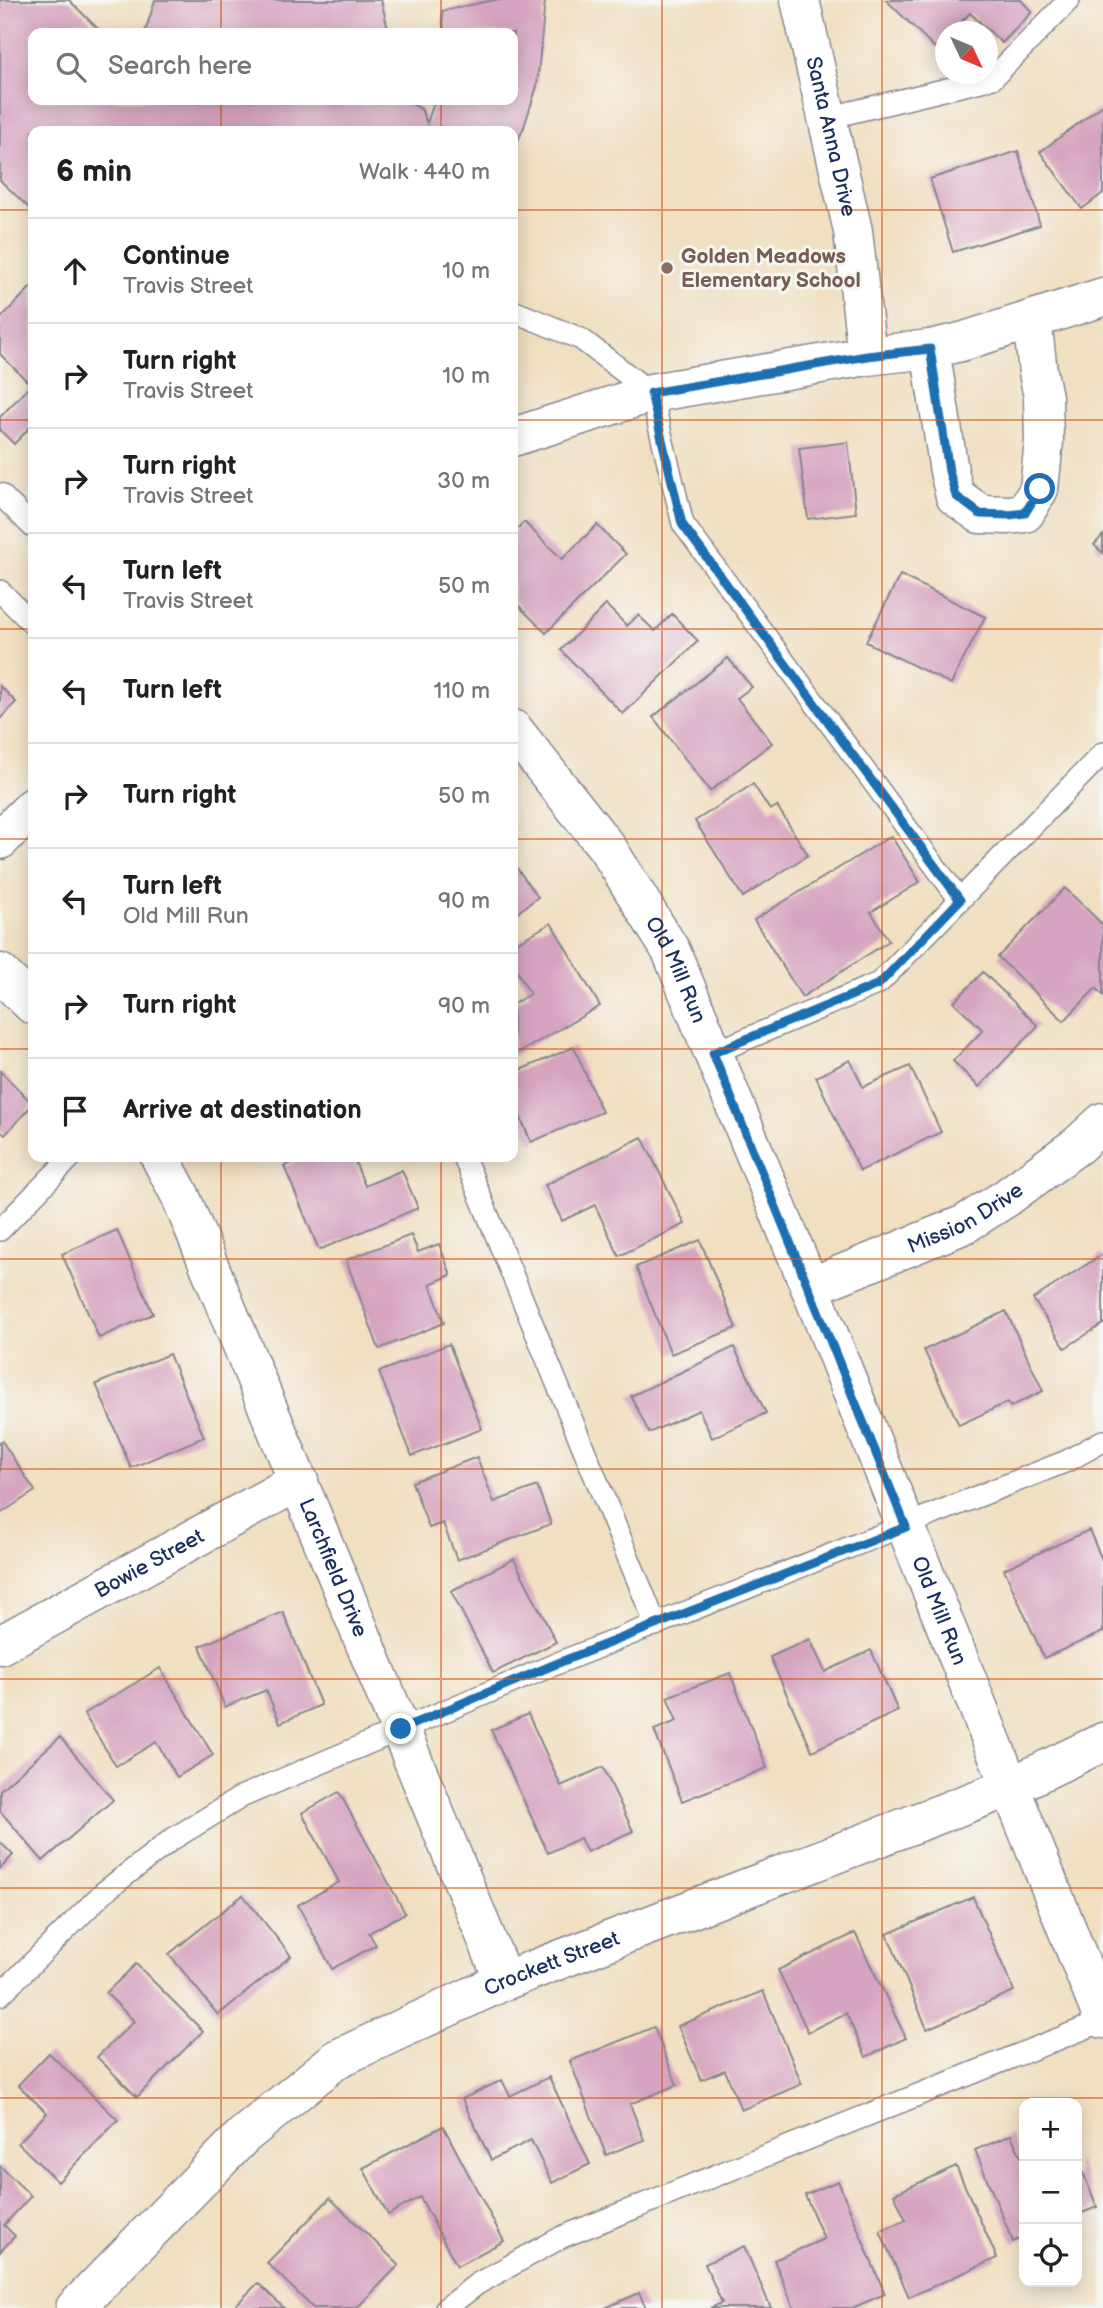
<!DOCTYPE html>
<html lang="en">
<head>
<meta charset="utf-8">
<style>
	:root { --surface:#fff; --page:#f6f6f6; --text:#202124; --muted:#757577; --line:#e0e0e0 }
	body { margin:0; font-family:"Balsamiq Sans",sans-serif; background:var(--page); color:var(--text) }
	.controls { position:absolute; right:21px; bottom:21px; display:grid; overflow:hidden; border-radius:14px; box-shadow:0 4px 18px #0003 }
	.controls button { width:63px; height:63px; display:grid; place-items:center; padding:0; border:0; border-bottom:2px solid var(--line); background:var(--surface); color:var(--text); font:35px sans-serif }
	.compass { position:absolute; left:935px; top:21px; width:63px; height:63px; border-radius:50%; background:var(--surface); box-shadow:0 4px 18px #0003; rotate:134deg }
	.stop { position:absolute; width:21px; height:21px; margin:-16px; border:5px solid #1f6fb2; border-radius:50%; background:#fff }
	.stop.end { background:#1f6fb2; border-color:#fff; box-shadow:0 2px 7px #0008 }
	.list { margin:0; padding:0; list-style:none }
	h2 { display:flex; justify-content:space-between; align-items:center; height:91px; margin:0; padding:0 28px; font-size:30px }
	h2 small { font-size:23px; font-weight:400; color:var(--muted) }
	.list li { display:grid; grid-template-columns:46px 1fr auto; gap:21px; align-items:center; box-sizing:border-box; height:105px; padding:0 28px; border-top:2px solid var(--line) }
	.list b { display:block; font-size:26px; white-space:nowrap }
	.list p { margin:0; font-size:23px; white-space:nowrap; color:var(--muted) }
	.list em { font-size:23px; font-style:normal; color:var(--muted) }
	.icon { flex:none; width:38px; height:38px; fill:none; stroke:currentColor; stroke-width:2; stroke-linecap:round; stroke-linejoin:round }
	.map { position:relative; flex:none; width:1103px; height:2308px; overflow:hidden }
	.search { position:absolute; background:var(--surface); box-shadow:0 4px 18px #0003; left:28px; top:28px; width:490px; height:77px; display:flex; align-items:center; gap:18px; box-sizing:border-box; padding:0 24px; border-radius:14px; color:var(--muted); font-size:26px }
	.panel { position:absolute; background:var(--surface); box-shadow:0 4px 18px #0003; left:28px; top:126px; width:490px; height:1036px; border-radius:14px }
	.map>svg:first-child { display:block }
	.building { fill:#d6a3c0 }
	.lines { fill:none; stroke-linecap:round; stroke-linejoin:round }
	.lane-casing { stroke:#868790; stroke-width:24 }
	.street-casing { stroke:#868790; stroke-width:41 }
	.secondary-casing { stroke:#868790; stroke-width:41 }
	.lane { stroke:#fff; stroke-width:21 }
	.street { stroke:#fff; stroke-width:38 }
	.secondary { stroke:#fff; stroke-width:38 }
	.route { stroke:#1f6fb2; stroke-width:9 }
	.grid { fill:none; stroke:#d45514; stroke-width:2; stroke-opacity:0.55 }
	.education-dot { fill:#8d6e63; stroke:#f6f6f2; stroke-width:2.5 }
	.labels { text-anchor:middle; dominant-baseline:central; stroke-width:6; stroke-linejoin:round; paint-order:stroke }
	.street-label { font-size:21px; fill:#1b2f5e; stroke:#f6f6f2 }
	.education-label { font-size:21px; font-weight:bold; fill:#785e54; stroke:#f6f6f2; text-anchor:start }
</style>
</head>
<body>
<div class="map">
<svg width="1103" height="2308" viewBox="0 0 1103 2308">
	<rect width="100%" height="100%" fill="#f6f6f2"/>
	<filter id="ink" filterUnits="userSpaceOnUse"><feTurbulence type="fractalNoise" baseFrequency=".0143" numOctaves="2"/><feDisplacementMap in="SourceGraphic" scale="14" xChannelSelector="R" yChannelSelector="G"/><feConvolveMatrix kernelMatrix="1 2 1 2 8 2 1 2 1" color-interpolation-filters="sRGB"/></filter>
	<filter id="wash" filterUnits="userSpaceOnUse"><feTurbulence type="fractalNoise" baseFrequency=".00686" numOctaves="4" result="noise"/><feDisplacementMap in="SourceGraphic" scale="28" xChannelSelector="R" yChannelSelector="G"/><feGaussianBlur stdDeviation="1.57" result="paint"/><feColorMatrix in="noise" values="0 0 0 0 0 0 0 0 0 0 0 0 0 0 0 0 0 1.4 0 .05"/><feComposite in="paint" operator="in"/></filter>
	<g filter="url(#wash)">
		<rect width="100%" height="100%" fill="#f1dfc1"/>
		<g id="blocks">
			<!-- building -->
			<g class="building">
				<polygon points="0,0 69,0 102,33 33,33 33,100 405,100 421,109 427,123 435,100 513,100 513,33 444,33 442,11 494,0 545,0 537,86 524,127 513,152 513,131 33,131 33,212 0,180"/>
				<polygon points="155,0 381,0 389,33 145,33"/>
				<polygon points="886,0 1021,0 1032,12 1002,43 970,13 951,32 946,32 946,38 935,48"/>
				<polygon points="1103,105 1103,193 1082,209 1040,152"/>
				<polygon points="1018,151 1040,225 953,252 930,179"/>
				<polygon points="33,285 33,424 14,444 0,430 0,417 31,385 0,354 0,319"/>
				<polygon points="848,442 856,513 808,519 799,448"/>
				<polygon points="524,522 562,559 597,525 626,554 546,633 513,600 513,533"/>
				<polygon points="1103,535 1103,553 1094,545"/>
				<polygon points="900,575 985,617 951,684 866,642"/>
				<polygon points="606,605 627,626 638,615 655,631 672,614 698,641 623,714 561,650"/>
				<polygon points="728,658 752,687 737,698 772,743 710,791 653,717"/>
				<polygon points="0,686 16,702 0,719"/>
				<polygon points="753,784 770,810 777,806 808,855 743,897 695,821"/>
				<polygon points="891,836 920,882 871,912 889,941 802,997 754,920"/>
				<polygon points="513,863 538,897 513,916"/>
				<polygon points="1065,888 1103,925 1103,995 1096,988 1064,1021 998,957"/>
				<polygon points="551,923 600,1006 513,1056 513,1004 530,994 513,964 513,945"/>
				<polygon points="983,972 1038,1026 979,1087 953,1061 983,1030 954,1002"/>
				<polygon points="574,1047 602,1112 531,1142 513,1100 513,1073"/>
				<polygon points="850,1060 863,1087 910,1066 941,1132 860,1171 816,1077"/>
				<polygon points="0,1071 33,1104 5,1135 0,1131"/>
				<polygon points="642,1137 685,1224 619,1256 595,1205 562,1221 545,1185"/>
				<polygon points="306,1157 353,1157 365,1186 402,1170 418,1208 319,1250 284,1166"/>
				<polygon points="117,1230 153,1314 99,1338 62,1254"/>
				<polygon points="411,1235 418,1252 439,1244 451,1275 430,1284 444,1323 379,1349 346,1260"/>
				<polygon points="700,1240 736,1328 671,1354 636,1267"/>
				<polygon points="1103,1254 1103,1324 1065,1348 1033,1299"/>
				<polygon points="1006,1311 1043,1391 1010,1407 1008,1402 959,1425 924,1350"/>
				<polygon points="449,1344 482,1429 412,1456 379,1372"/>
				<polygon points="734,1347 766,1413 712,1438 699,1410 649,1433 631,1396"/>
				<polygon points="169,1354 204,1437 131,1468 96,1384"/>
				<polygon points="2,1441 35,1491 0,1514 0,1442"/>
				<polygon points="477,1457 494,1502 537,1486 551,1524 457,1560 443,1523 429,1528 412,1482"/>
				<polygon points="1089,1530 1103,1562 1103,1632 1044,1658 1004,1569"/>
				<polygon points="514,1559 556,1642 493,1673 451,1591"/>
				<polygon points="283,1612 321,1705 280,1723 266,1690 225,1707 200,1646"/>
				<polygon points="810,1639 825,1672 871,1650 898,1711 812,1751 770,1657"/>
				<polygon points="160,1668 213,1755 177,1777 156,1742 116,1766 84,1714"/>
				<polygon points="730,1673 767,1768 682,1801 654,1730 677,1721 667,1697"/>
				<polygon points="528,1714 561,1786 603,1767 633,1831 587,1852 580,1838 548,1853 491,1730"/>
				<polygon points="60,1737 113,1800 43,1861 0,1811 0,1790"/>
				<polygon points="339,1792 405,1913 369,1933 376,1945 332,1969 298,1905 339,1882 302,1813"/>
				<polygon points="0,1842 13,1855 0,1869"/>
				<polygon points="243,1895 291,1956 218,2015 169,1954"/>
				<polygon points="973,1897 1014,1991 927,2029 887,1934"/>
				<polygon points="855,1933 906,2038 866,2057 846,2013 808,2032 778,1970"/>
				<polygon points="136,1964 203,2031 137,2097 97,2057 134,2021 106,1993"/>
				<polygon points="763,1991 802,2084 741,2110 725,2070 701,2080 678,2026"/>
				<polygon points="654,2027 677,2085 630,2104 644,2140 606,2155 570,2061"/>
				<polygon points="49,2053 118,2120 58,2182 18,2143 47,2113 18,2085"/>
				<polygon points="549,2077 590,2164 552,2183 531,2140 491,2160 462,2099 502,2080 510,2096"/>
				<polygon points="443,2126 504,2241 457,2266 420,2197 388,2215 363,2168"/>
				<polygon points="1011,2135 1021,2157 1024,2156 1024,2237 1013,2242 975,2150"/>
				<polygon points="1077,2158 1097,2207 1077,2215"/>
				<polygon points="0,2166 31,2196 4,2225 15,2236 0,2252"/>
				<polygon points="956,2166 997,2258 909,2297 880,2231 906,2220 894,2194"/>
				<polygon points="838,2181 885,2294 852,2308 794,2308 774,2260 824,2239 805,2195"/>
				<polygon points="330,2198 399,2265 357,2308 313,2308 267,2263"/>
				<polygon points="744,2246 771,2308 710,2308 722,2303 705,2264"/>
				<polygon points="258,2283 284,2308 233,2308"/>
				<polygon points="639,2293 646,2308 605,2308"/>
			</g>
		</g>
	</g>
	<g filter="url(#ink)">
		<use href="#blocks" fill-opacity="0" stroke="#868790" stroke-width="2"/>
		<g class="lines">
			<defs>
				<g id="lane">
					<polyline points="827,118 993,78 1069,0"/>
					<polyline points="513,311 581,339 651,393 683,524 960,900"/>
					<polyline points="0,494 33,527"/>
					<polyline points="0,591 33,624"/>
					<polyline points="713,1053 879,983 1103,753"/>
					<polyline points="464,1157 656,1625"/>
					<polyline points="0,1230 71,1157"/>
					<polyline points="0,1995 104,1892 171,1840 243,1796 563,1661 1067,1461 1103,1441"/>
					<polyline points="446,2308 477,2284 562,2237 1103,2021"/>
				</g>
				<g id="street">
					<path id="s1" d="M800,0L853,231L867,356"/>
					<polyline points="930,349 949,471 955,496 980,514 1008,515 1025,513 1039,489 1044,441 1043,397 1038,372 1032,320"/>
					<polyline points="0,973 33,1005"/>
					<path id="s2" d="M160,1157L180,1195L504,1981"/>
					<path id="s3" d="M810,1287L965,1224L1006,1198L1078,1145L1103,1122"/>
					<path id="s4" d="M0,1645L299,1481"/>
					<path id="s5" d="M75,2308L243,2136L337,2059L504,1981L1010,1787L1103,1742"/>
				</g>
				<g id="secondary">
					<polyline points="513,437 651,393 867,356 930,349 961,342 1103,297"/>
					<path id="s6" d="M513,729L608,849L671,951L810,1287L1103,2019"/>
					<polyline points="0,840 33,807"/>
				</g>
			</defs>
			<!-- lane casing -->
			<use href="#lane" class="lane-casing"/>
			<!-- street casing -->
			<use href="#street" class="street-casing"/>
			<!-- secondary casing -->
			<use href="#secondary" class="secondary-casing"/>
			<!-- lane -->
			<use href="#lane" class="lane"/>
			<!-- street -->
			<use href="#street" class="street"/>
			<!-- secondary -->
			<use href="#secondary" class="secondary"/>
		</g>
	</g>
	<g class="lines" filter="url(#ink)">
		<!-- route -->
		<polyline class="route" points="401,1729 563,1661 906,1527 713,1053 879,984 960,900 682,524 651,393 867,356 930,349 949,471 956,496 980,514 1009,515 1025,513 1040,489"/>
	</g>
	<!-- grid -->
	<path class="grid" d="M221,0V33M441,0V33M662,0V2308M882,0V2308M221,100V131M441,100V131M0,210H33M513,210H1103M0,420H33M513,420H1103M0,629H33M513,629H1103M0,839H33M513,839H1103M0,1049H33M513,1049H1103M221,1157V2308M441,1157V2308M0,1259H1103M0,1469H1103M0,1679H1103M0,1888H1103M0,2098H1103"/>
	<!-- markers -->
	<circle class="education-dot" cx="667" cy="268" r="7"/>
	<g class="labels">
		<!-- street labels -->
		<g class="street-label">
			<text stroke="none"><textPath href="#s1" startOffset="140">Santa Anna Drive</textPath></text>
			<text stroke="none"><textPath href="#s6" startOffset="292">Old Mill Run</textPath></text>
			<text stroke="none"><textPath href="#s3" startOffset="170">Mission Drive</textPath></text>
			<text stroke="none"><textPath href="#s4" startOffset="170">Bowie Street</textPath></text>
			<text stroke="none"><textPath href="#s2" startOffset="446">Larchfield Drive</textPath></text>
			<text stroke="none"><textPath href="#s6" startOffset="985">Old Mill Run</textPath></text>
			<text stroke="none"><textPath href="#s5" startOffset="597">Crockett Street</textPath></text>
		</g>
		<!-- education labels -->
		<g class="education-label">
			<text x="681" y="256">Golden Meadows<tspan x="681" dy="24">Elementary School</tspan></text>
		</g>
	</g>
</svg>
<div class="controls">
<button>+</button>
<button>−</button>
<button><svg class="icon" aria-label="locate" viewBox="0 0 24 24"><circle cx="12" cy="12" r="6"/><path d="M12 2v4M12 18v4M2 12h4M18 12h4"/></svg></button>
</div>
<svg class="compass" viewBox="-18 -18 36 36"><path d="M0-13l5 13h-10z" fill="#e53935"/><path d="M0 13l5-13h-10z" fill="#757577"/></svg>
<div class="stop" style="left:1040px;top:489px"></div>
<div class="stop end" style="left:401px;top:1729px"></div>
<div class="search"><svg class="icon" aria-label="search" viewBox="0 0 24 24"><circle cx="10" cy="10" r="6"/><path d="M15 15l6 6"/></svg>Search here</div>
<section class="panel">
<h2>6 min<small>Walk · 440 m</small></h2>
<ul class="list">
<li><svg class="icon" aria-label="ahead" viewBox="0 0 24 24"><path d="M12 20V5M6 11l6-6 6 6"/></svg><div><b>Continue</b><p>Travis Street</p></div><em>10 m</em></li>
<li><svg class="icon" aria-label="right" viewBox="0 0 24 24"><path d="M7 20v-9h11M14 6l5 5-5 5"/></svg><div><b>Turn right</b><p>Travis Street</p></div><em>10 m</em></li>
<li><svg class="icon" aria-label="right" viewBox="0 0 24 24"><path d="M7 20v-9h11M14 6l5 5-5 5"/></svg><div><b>Turn right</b><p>Travis Street</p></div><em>30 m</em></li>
<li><svg class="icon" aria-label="left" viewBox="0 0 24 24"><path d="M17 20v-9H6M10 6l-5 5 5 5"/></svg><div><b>Turn left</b><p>Travis Street</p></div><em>50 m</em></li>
<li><svg class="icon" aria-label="left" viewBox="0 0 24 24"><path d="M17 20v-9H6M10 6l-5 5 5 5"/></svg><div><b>Turn left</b></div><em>110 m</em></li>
<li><svg class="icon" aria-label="right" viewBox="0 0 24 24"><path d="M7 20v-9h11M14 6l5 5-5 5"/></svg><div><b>Turn right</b></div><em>50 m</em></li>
<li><svg class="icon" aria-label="left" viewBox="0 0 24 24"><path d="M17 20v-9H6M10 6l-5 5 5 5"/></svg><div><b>Turn left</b><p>Old Mill Run</p></div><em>90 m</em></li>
<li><svg class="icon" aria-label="right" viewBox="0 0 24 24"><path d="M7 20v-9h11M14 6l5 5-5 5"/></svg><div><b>Turn right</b></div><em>90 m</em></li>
<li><svg class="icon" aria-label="arrive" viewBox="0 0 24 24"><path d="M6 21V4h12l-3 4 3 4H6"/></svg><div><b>Arrive at destination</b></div></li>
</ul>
</section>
</div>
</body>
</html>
